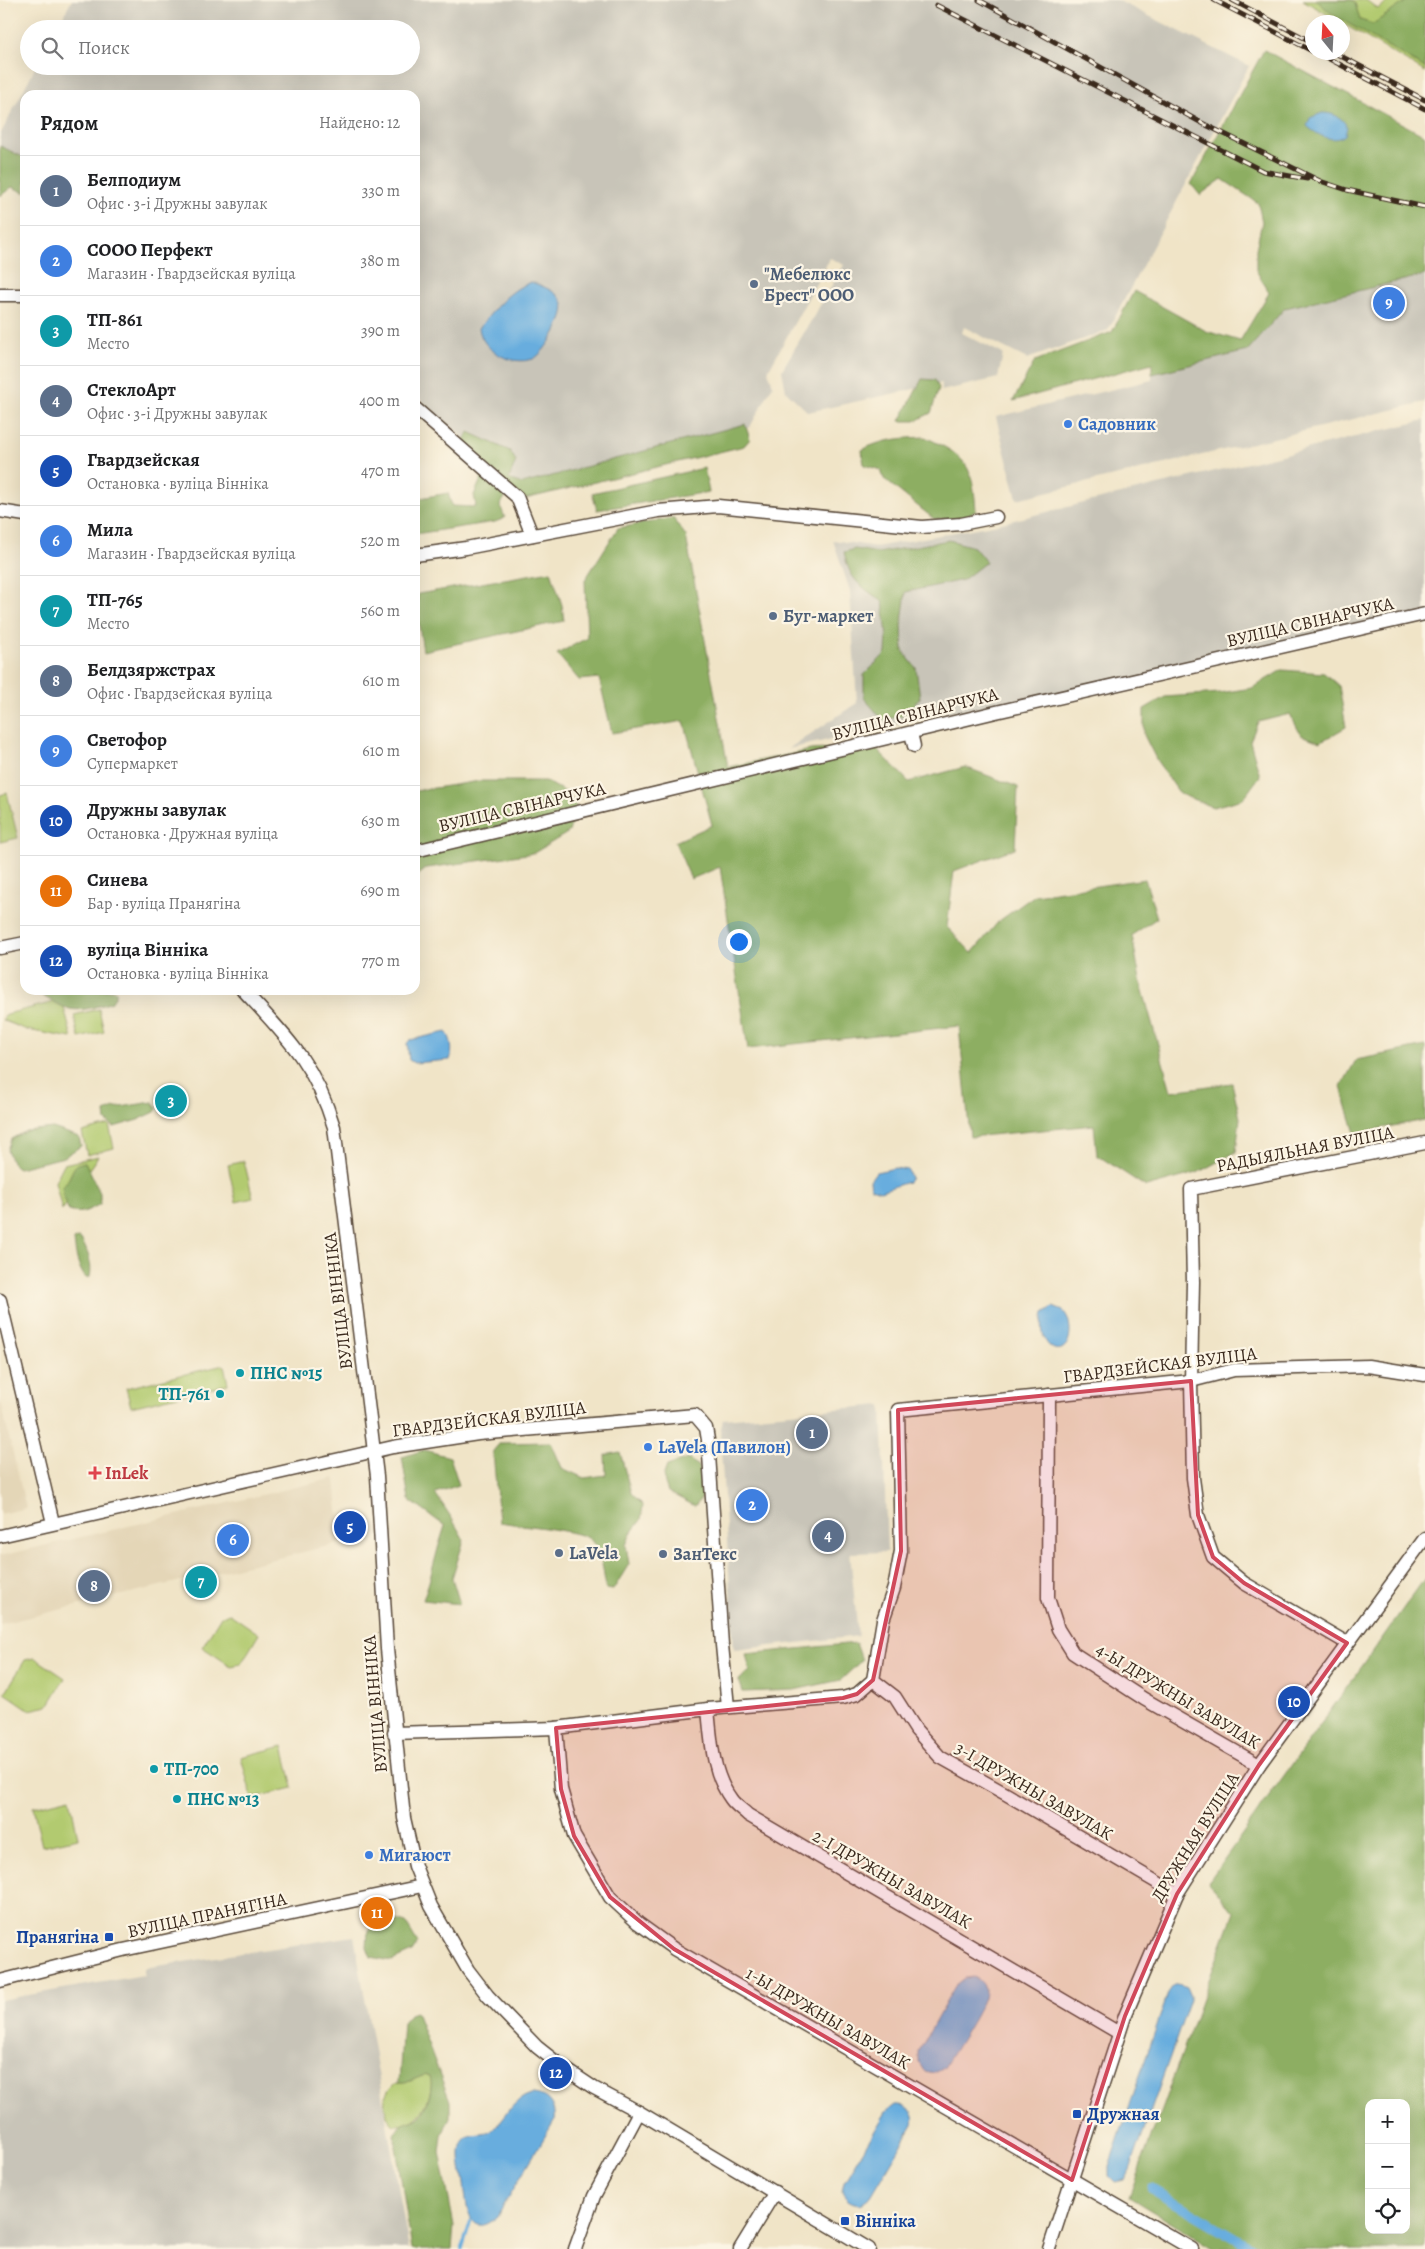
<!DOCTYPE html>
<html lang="ru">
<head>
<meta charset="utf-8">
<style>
	:root { --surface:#fff; --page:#f6f6f6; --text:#202124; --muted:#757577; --line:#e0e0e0; --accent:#1a73e8 }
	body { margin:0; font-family:Alegreya,serif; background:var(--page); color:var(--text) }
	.controls { position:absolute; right:15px; bottom:15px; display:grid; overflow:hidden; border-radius:10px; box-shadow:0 5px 20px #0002 }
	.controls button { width:45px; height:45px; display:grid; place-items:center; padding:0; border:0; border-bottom:1px solid var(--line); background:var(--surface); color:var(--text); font:25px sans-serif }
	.compass { position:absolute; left:1305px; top:15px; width:45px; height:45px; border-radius:50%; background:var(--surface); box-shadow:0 5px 20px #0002; rotate:342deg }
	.you { position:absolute; left:738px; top:941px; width:18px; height:18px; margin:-12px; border:4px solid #fff; border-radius:50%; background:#1a73e8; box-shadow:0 0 0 8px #1a73e833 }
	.badge { display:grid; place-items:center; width:32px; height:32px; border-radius:50%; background:var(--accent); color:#fff; font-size:16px; font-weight:700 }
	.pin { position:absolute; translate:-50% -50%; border:2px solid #fff; box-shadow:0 1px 5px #0006 }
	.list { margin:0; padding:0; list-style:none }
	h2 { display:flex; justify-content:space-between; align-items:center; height:65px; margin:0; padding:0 20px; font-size:21px }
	h2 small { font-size:16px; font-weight:400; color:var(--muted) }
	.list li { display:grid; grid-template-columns:32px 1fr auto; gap:15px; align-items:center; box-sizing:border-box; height:70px; padding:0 20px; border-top:1px solid var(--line) }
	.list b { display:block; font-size:19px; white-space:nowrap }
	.list p { margin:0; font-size:16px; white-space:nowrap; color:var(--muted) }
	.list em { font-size:16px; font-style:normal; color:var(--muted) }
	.icon { flex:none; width:28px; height:28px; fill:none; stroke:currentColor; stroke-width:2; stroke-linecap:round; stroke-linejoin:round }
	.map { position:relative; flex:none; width:1425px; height:2249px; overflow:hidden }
	.search { position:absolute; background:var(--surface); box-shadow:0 5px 20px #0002; left:20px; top:20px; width:400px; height:55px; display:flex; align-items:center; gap:12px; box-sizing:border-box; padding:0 18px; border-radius:28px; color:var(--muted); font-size:19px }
	.panel { position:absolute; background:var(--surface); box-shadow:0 5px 20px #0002; left:20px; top:90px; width:400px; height:905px; border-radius:15px }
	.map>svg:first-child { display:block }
	.built { fill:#e4d6b7 }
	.industrial { fill:#c8c4b8 }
	.green { fill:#b2ca6f; stroke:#767a46 }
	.forest { fill:#8dae62; stroke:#646c40; fill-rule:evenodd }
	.water { fill:#68adde; stroke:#526c7e }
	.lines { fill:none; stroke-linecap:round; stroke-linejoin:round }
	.stream { stroke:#68adde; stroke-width:3 }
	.canal { stroke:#68adde; stroke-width:10 }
	.minor-casing { stroke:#564637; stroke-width:15 }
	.minor { stroke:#fff; stroke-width:12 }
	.rail-casing { stroke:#3b2a1e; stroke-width:5 }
	.rail { stroke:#fcf5e5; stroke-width:3; stroke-dasharray:9; stroke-linecap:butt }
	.marked { fill:#d1495b; fill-opacity:0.2; stroke:#d1495b; stroke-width:4; stroke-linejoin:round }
	.service-dot { fill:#5c6f8a; stroke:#fcf5e5; stroke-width:2 }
	.shop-dot { fill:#3f7fe0; stroke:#fcf5e5; stroke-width:2 }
	.culture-dot { fill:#0f9aa8; stroke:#fcf5e5; stroke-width:2 }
	.health-dot { fill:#e0444e; stroke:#fcf5e5; stroke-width:2 }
	.transit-dot { fill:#1a4fb4; stroke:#fcf5e5; stroke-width:2 }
	.labels { text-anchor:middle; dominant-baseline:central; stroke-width:4.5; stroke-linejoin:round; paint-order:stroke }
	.service-label { font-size:18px; font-weight:bold; fill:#4e5e75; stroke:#fcf5e5; text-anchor:start }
	.shop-label { font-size:18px; font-weight:bold; fill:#366cbe; stroke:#fcf5e5; text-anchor:start }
	.street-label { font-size:18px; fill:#3b2a1e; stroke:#fcf5e5 }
	.culture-label { font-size:18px; font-weight:bold; fill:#0d838f; stroke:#fcf5e5; text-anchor:start }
	.health-label { font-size:18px; font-weight:bold; fill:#be3a42; stroke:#fcf5e5; text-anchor:start }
	.transit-label { font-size:18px; font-weight:bold; fill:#164399; stroke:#fcf5e5; text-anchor:start }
</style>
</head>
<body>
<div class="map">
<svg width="1425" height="2249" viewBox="0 0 1425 2249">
	<rect width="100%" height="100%" fill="#fcf5e5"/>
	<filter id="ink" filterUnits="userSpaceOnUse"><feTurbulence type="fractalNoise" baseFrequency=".02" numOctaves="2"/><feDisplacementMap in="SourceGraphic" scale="10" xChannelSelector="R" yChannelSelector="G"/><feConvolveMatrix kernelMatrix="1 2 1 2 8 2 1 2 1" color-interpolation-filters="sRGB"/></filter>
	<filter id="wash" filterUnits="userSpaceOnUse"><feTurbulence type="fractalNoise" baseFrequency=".0096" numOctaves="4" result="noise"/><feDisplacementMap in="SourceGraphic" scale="20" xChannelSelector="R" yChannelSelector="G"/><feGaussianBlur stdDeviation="1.12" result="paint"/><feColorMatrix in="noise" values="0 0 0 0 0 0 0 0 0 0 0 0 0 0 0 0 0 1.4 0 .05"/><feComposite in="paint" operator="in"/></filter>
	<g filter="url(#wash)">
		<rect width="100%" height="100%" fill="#f0e4c7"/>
		<!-- built -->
		<g class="built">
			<polygon points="0,1399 26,1508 0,1514"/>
			<polygon points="335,1478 341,1543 0,1624 0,1556"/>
		</g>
		<!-- industrial -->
		<g class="industrial">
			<polygon points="72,0 1117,0 1249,66 1108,330 1027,359 964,327 962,333 1003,354 998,378 941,391 942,383 808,412 786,391 782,370 844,265 830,258 768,371 773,385 750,427 520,486 415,395 415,95 25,95 25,158 0,146 0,135 36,66 411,66 411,29 56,29"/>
			<polygon points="1425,275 1425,402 1017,499 996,417 1152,380 1152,374 1247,351 1285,308"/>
			<polygon points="1425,420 1425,614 959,721 956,711 788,749 857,703 850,591 833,540 876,547 998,524"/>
			<polygon points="882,1405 887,1552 850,1553 858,1636 734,1650 720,1433 723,1419"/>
			<polygon points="354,1936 409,2249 0,2249 0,2000 144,1975 144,1968"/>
		</g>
		<!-- green -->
		<g class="green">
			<polygon points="1303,0 1366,0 1378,9 1390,0 1425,0 1425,72"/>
			<polygon points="7,793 18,838 0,842 0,795"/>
			<polygon points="62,1000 72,1038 27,1030 2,1020 7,1014"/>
			<polygon points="99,1009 104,1032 79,1038 74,1015"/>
			<polygon points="109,1125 114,1148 87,1155 82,1132"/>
			<polygon points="98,1156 62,1210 55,1182 64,1164"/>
			<polygon points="244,1161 253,1198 236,1202 228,1165"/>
			<polygon points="224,1365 228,1384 131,1407 126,1388"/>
			<polygon points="230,1614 259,1634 241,1664 231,1666 202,1647 221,1616"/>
			<polygon points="35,1658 65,1678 48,1706 30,1710 5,1693 25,1660"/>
			<polygon points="283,1746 293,1788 252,1798 241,1757"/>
			<polygon points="70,1798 78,1838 42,1846 33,1807"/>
			<path d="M425,2075L430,2077L432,2082C429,2105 419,2126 394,2125C383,2117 381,2095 392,2086C396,2082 401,2084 407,2082C413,2081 418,2076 425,2075Z"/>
		</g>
		<!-- forest -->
		<g class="forest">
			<polygon points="1316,0 1352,0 1355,3 1360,20 1373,24 1408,0 1425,0 1425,68 1332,14"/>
			<polygon points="1264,50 1425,136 1425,275 1285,308 1247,351 1152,374 1152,363 1013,401 1035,361 1112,332 1134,291 1206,331 1240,341 1269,293 1256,270 1256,249 1262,222 1258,203 1222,179 1200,195 1191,184"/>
			<polygon points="0,146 25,158 25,193 12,187 0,196"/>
			<polygon points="922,379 935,380 939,388 931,413 915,421 900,421"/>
			<polygon points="745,424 750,439 744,446 525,499 506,496 500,505 505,518 495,522 415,534 415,499 448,493 452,506 476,507 474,495 482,477 483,462 461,444 469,432 510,451 516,461 509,479 522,484"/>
			<path d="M925,437C967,457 973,465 976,511L959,519H934L884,479L881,470L864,465L862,450C882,439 903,438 925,437Z"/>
			<polygon points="704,468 709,492 597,510 592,493"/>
			<polygon points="673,518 686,536 728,767 811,750 874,746 909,782 965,767 1018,787 1015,848 954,871 947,927 972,953 999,921 1035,895 1145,879 1157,918 1132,935 1140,980 1171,1091 1232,1083 1240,1118 1236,1152 1197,1173 1146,1187 1097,1155 1094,1125 970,1137 959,1026 748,1049 720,867 691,879 675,842 712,825 684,721 612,733 599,678 579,680 557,654 587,638 585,580 618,528"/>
			<path d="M949,540L974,547L986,562L963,580L906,592L902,621L903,651L916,668L920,698L904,715L883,720L864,698V675L886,653L887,635L883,602C860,585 850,582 844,552L855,549L878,553Z"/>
			<polygon points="551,571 562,605 564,621 423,651 417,613 418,594"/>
			<polygon points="1282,670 1324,673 1339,686 1346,727 1320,742 1301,735 1290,714 1258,722 1250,741 1260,776 1243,799 1213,807 1180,794 1157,761 1144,735 1144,709 1165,697 1220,693 1252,688"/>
			<polygon points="480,781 545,781 566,792 576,806 569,832 534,853 427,868 415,878 415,791"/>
			<path d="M36,990H115L117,992L112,1002C73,1014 71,1013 36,992Z"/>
			<polygon points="1425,1046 1425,1120 1355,1133 1341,1087 1356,1060"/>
			<polygon points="153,1102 157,1108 155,1112 138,1120 114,1127 106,1121 105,1112 114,1108"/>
			<polygon points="53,1128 79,1137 81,1146 64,1157 19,1168 13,1164 7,1150 11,1139 26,1131"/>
			<path d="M85,1162L100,1193V1204C90,1210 80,1215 69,1211L64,1200L62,1187C64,1184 69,1180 70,1176C74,1168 74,1164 85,1162Z"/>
			<path d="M78,1238L81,1239C87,1250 93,1264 90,1277L86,1278C78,1269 75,1253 74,1240Z"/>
			<path d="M551,1442L562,1468L584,1478L606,1475L605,1455L620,1452L631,1493L643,1505L641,1520L631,1533L626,1545L629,1564L613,1590L606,1589C603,1572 603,1554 591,1540C581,1530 516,1525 499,1522L493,1451L500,1443Z"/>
			<path d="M424,1450L450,1457L459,1485L435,1493L451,1517L464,1540L452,1578L460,1604L423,1600C432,1576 436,1551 445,1526L409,1500L402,1457Z"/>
			<polygon points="688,1459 699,1466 707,1491 695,1506 668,1492 663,1477 667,1466"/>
			<path d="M1425,1578V2249H1214L1129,2197L1234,1912L1208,1882ZM1369,2103H1406V2230H1369Z"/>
			<polygon points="856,1643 862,1660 841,1680 794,1690 743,1692 739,1680 750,1671 746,1654"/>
			<polygon points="395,1920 406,1923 418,1943 412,1952 392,1961 371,1957 367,1947 368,1930 376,1925"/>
			<path d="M416,2012L450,2101V2118L442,2135L440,2152L454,2226L452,2249H412L394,2134C396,2132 399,2127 401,2125C407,2121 414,2122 419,2117C427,2110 434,2086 430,2077L425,2075L405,2083H399L403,2022L410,2014Z"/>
		</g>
		<!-- water -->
		<g class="water">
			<path d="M1322,113C1332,113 1342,116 1347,127L1345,135C1333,144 1317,135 1307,126L1310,118Z"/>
			<path d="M531,282C542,286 558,291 563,303C568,316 545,354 533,359C511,366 482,351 479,328C494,310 508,290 531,282Z"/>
			<path d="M446,1032C452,1038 453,1052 450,1060L414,1063L409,1060L407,1043L410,1040Z"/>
			<polygon points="895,1168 908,1170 911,1178 908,1182 880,1191 871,1188 870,1180 876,1172"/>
			<path d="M1053,1307L1063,1311C1068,1316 1069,1321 1070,1329C1071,1363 1034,1353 1044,1313Z"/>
			<path d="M974,1977C980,1980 985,1984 985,1992C985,2005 952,2053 944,2068L935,2073L924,2071L919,2063V2051L955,1986L965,1978Z"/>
			<polygon points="1178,1984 1186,1987 1190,1996 1190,2000 1130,2170 1124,2180 1115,2182 1109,2176 1109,2166 1168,1993 1173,1986"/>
			<path d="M531,2094C547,2094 556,2105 554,2121L497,2217C468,2243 466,2201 464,2183C462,2171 456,2150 464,2140C470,2132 481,2136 490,2132C505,2120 511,2100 531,2094Z"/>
			<path d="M895,2105C907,2104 916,2112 913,2125L871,2196L860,2204C851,2203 846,2200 842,2192L844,2182L886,2112Z"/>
		</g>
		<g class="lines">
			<!-- stream -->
			<polyline class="stream" points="462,2249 471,2220"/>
			<!-- canal -->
			<polyline class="canal" points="1152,2189 1254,2249"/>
		</g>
	</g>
	<g filter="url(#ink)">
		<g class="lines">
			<defs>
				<g id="minor">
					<polyline points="0,295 25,295"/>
					<polyline points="415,408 517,497 532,535"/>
					<polyline points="0,511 25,515"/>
					<polyline points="415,555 466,548 658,511 718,506 922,527 961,524 996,517"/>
					<polyline points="911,733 914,746"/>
					<polyline points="415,851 996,712 1425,614"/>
					<polyline points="0,948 25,943"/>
					<path d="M243,990C287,1037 315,1064 334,1127L377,1476L387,1649L404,1818L415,1866L431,1906L468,1970L488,1996L537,2047L561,2066L594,2088L639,2112L869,2249"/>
					<polyline points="0,1300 53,1523"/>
					<polyline points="1049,1395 1048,1598 1058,1629 1073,1653 1144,1699 1259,1765"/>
					<polyline points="0,1536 393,1447 478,1434 695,1415 706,1428 708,1440 722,1645 728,1707"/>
					<polyline points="1347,1643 1244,1583 1213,1557 1198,1515 1193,1478 1191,1381 1193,1282 1191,1189 1425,1143"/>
					<path d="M708,1709C711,1739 712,1773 731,1799C735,1805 743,1810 748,1815L1119,2033"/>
					<polyline points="556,1728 561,1789 574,1836 610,1897 638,1923 674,1949 1192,2249"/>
					<polyline points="394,1733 556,1728 708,1709 843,1698 857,1694 873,1680"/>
					<polyline points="1177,1894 1006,1794 940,1757 916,1730 895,1697 873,1680 883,1620 894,1588 901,1551 898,1410 1191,1381 1234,1370 1368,1366 1425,1375"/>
					<polyline points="0,1981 123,1950 422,1886"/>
					<polyline points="575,2249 594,2196 639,2112"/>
					<polyline points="740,2249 775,2192"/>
					<polyline points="1049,2249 1125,2016 1177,1894 1259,1765 1425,1538"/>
				</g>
			</defs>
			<!-- minor casing -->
			<use href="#minor" class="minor-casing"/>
			<!-- minor -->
			<use href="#minor" class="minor"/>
			<defs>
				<g id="rail">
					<polyline points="979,0 1200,122 1320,181 1347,190 1425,207"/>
					<polyline points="1214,0 1312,51"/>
					<polyline points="1232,0 1312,42"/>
					<polyline points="936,5 1263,171 1307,179"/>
					<polyline points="1316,52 1425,109"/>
					<polyline points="1333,52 1425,100"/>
				</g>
			</defs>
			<!-- rail casing -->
			<use href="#rail" class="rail-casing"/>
			<!-- rail -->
			<use href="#rail" class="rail"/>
		</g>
	</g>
	<!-- marked area -->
	<path class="marked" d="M1191,1381L1198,1515L1213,1557L1244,1583L1347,1643L1259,1765L1177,1894L1125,2016L1072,2180L674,1949L610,1897L574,1836L561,1789L556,1728L843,1698L857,1694L873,1680L901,1551L898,1410Z"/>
	<!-- markers -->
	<g class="service-dot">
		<circle cx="754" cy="284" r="5"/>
		<circle cx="773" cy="616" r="5"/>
		<circle cx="559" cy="1553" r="5"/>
		<circle cx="663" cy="1554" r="5"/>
	</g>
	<g class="shop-dot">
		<circle cx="1068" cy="424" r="5"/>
		<circle cx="648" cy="1447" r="5"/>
		<circle cx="369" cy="1855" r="5"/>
	</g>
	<g class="culture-dot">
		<circle cx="240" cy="1373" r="5"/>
		<circle cx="220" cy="1394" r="5"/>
		<circle cx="154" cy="1769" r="5"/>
		<circle cx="177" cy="1799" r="5"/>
	</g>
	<path class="health-dot" d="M92.5 1465.5h5v5h5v5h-5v5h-5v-5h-5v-5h5z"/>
	<g class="transit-dot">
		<rect x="104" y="1932" width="10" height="10" rx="2.5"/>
		<rect x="1072" y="2109" width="10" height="10" rx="2.5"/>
		<rect x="840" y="2216" width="10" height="10" rx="2.5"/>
	</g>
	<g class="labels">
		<!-- service labels -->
		<g class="service-label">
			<text x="764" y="274">"Мебелюкс<tspan x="764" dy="21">Брест" ООО</tspan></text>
			<text x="783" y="616">Буг-маркет</text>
			<text x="569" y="1553">LaVela</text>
			<text x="673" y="1554">ЗанТекс</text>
		</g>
		<!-- shop labels -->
		<g class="shop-label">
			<text x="1078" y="424">Садовник</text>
			<text x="658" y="1447">LaVela (Павилон)</text>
			<text x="379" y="1855">Мигаюст</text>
		</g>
		<!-- street labels -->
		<g class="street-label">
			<text transform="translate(1310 622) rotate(-13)">ВУЛІЦА СВІНАРЧУКА</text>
			<text transform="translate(915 714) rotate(-14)">ВУЛІЦА СВІНАРЧУКА</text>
			<text transform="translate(522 807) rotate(-13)">ВУЛІЦА СВІНАРЧУКА</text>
			<text transform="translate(1305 1149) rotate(-11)">РАДЫЯЛЬНАЯ ВУЛІЦА</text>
			<text transform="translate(338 1301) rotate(-97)">ВУЛІЦА ВІННІКА</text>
			<text transform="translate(1160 1365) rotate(-7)">ГВАРДЗЕЙСКАЯ ВУЛІЦА</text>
			<text transform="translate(489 1419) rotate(-7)">ГВАРДЗЕЙСКАЯ ВУЛІЦА</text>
			<text transform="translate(1178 1696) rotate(31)">4-Ы ДРУЖНЫ ЗАВУЛАК</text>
			<text transform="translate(375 1704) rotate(-95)">ВУЛІЦА ВІННІКА</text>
			<text transform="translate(1034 1791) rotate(30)">3-І ДРУЖНЫ ЗАВУЛАК</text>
			<text transform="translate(1195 1837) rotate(-58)">ДРУЖНАЯ ВУЛІЦА</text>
			<text transform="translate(892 1879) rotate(30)">2-І ДРУЖНЫ ЗАВУЛАК</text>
			<text transform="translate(207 1915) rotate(-12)">ВУЛІЦА ПРАНЯГІНА</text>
			<text transform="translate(828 2018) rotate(30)">1-Ы ДРУЖНЫ ЗАВУЛАК</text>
		</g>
		<!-- culture labels -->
		<g class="culture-label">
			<text x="250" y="1373">ПНС №15</text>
			<text x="210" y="1394" text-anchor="end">ТП-761</text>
			<text x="164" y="1769">ТП-700</text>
			<text x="187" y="1799">ПНС №13</text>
		</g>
		<!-- health labels -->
		<g class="health-label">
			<text x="105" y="1473">InLek</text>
		</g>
		<!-- transit labels -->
		<g class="transit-label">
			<text x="99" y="1937" text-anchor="end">Пранягіна</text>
			<text x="1087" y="2114">Дружная</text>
			<text x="855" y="2221">Вінніка</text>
		</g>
	</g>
</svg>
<div class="controls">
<button>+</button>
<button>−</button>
<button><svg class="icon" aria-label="locate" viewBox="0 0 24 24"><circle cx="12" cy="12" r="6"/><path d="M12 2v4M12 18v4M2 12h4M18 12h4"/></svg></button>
</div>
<svg class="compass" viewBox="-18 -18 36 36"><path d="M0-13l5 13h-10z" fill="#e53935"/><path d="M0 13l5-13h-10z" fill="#757577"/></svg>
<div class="you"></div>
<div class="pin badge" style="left:812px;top:1433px;background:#5c6f8a">1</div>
<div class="pin badge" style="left:752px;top:1505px;background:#3f7fe0">2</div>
<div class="pin badge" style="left:171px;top:1101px;background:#0f9aa8">3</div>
<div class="pin badge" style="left:828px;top:1536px;background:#5c6f8a">4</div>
<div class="pin badge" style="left:350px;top:1527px;background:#1a4fb4">5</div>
<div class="pin badge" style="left:233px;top:1540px;background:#3f7fe0">6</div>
<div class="pin badge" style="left:201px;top:1582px;background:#0f9aa8">7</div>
<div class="pin badge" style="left:94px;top:1586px;background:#5c6f8a">8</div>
<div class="pin badge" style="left:1389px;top:303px;background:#3f7fe0">9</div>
<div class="pin badge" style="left:1294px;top:1702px;background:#1a4fb4">10</div>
<div class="pin badge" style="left:377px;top:1913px;background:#e8710a">11</div>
<div class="pin badge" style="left:556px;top:2073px;background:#1a4fb4">12</div>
<div class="search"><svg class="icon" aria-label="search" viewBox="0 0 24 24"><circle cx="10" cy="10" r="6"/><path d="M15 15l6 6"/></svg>Поиск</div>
<section class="panel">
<h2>Рядом<small>Найдено: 12</small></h2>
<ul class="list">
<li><span class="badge" style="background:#5c6f8a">1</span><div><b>Белподиум</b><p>Офис · 3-і Дружны завулак</p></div><em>330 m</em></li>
<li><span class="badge" style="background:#3f7fe0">2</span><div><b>СООО Перфект</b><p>Магазин · Гвардзейская вуліца</p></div><em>380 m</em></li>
<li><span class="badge" style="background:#0f9aa8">3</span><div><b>ТП-861</b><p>Место</p></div><em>390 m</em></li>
<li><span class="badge" style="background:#5c6f8a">4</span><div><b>СтеклоАрт</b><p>Офис · 3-і Дружны завулак</p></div><em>400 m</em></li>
<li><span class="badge" style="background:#1a4fb4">5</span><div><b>Гвардзейская</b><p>Остановка · вуліца Вінніка</p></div><em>470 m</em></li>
<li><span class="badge" style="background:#3f7fe0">6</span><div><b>Мила</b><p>Магазин · Гвардзейская вуліца</p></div><em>520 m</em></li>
<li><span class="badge" style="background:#0f9aa8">7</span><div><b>ТП-765</b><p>Место</p></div><em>560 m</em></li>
<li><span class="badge" style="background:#5c6f8a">8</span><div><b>Белдзяржстрах</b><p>Офис · Гвардзейская вуліца</p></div><em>610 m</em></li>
<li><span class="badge" style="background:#3f7fe0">9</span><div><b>Светофор</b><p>Супермаркет</p></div><em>610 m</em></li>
<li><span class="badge" style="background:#1a4fb4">10</span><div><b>Дружны завулак</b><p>Остановка · Дружная вуліца</p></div><em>630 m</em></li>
<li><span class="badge" style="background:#e8710a">11</span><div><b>Синева</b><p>Бар · вуліца Пранягіна</p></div><em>690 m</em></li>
<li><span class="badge" style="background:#1a4fb4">12</span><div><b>вуліца Вінніка</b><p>Остановка · вуліца Вінніка</p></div><em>770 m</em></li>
</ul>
</section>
</div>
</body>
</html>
